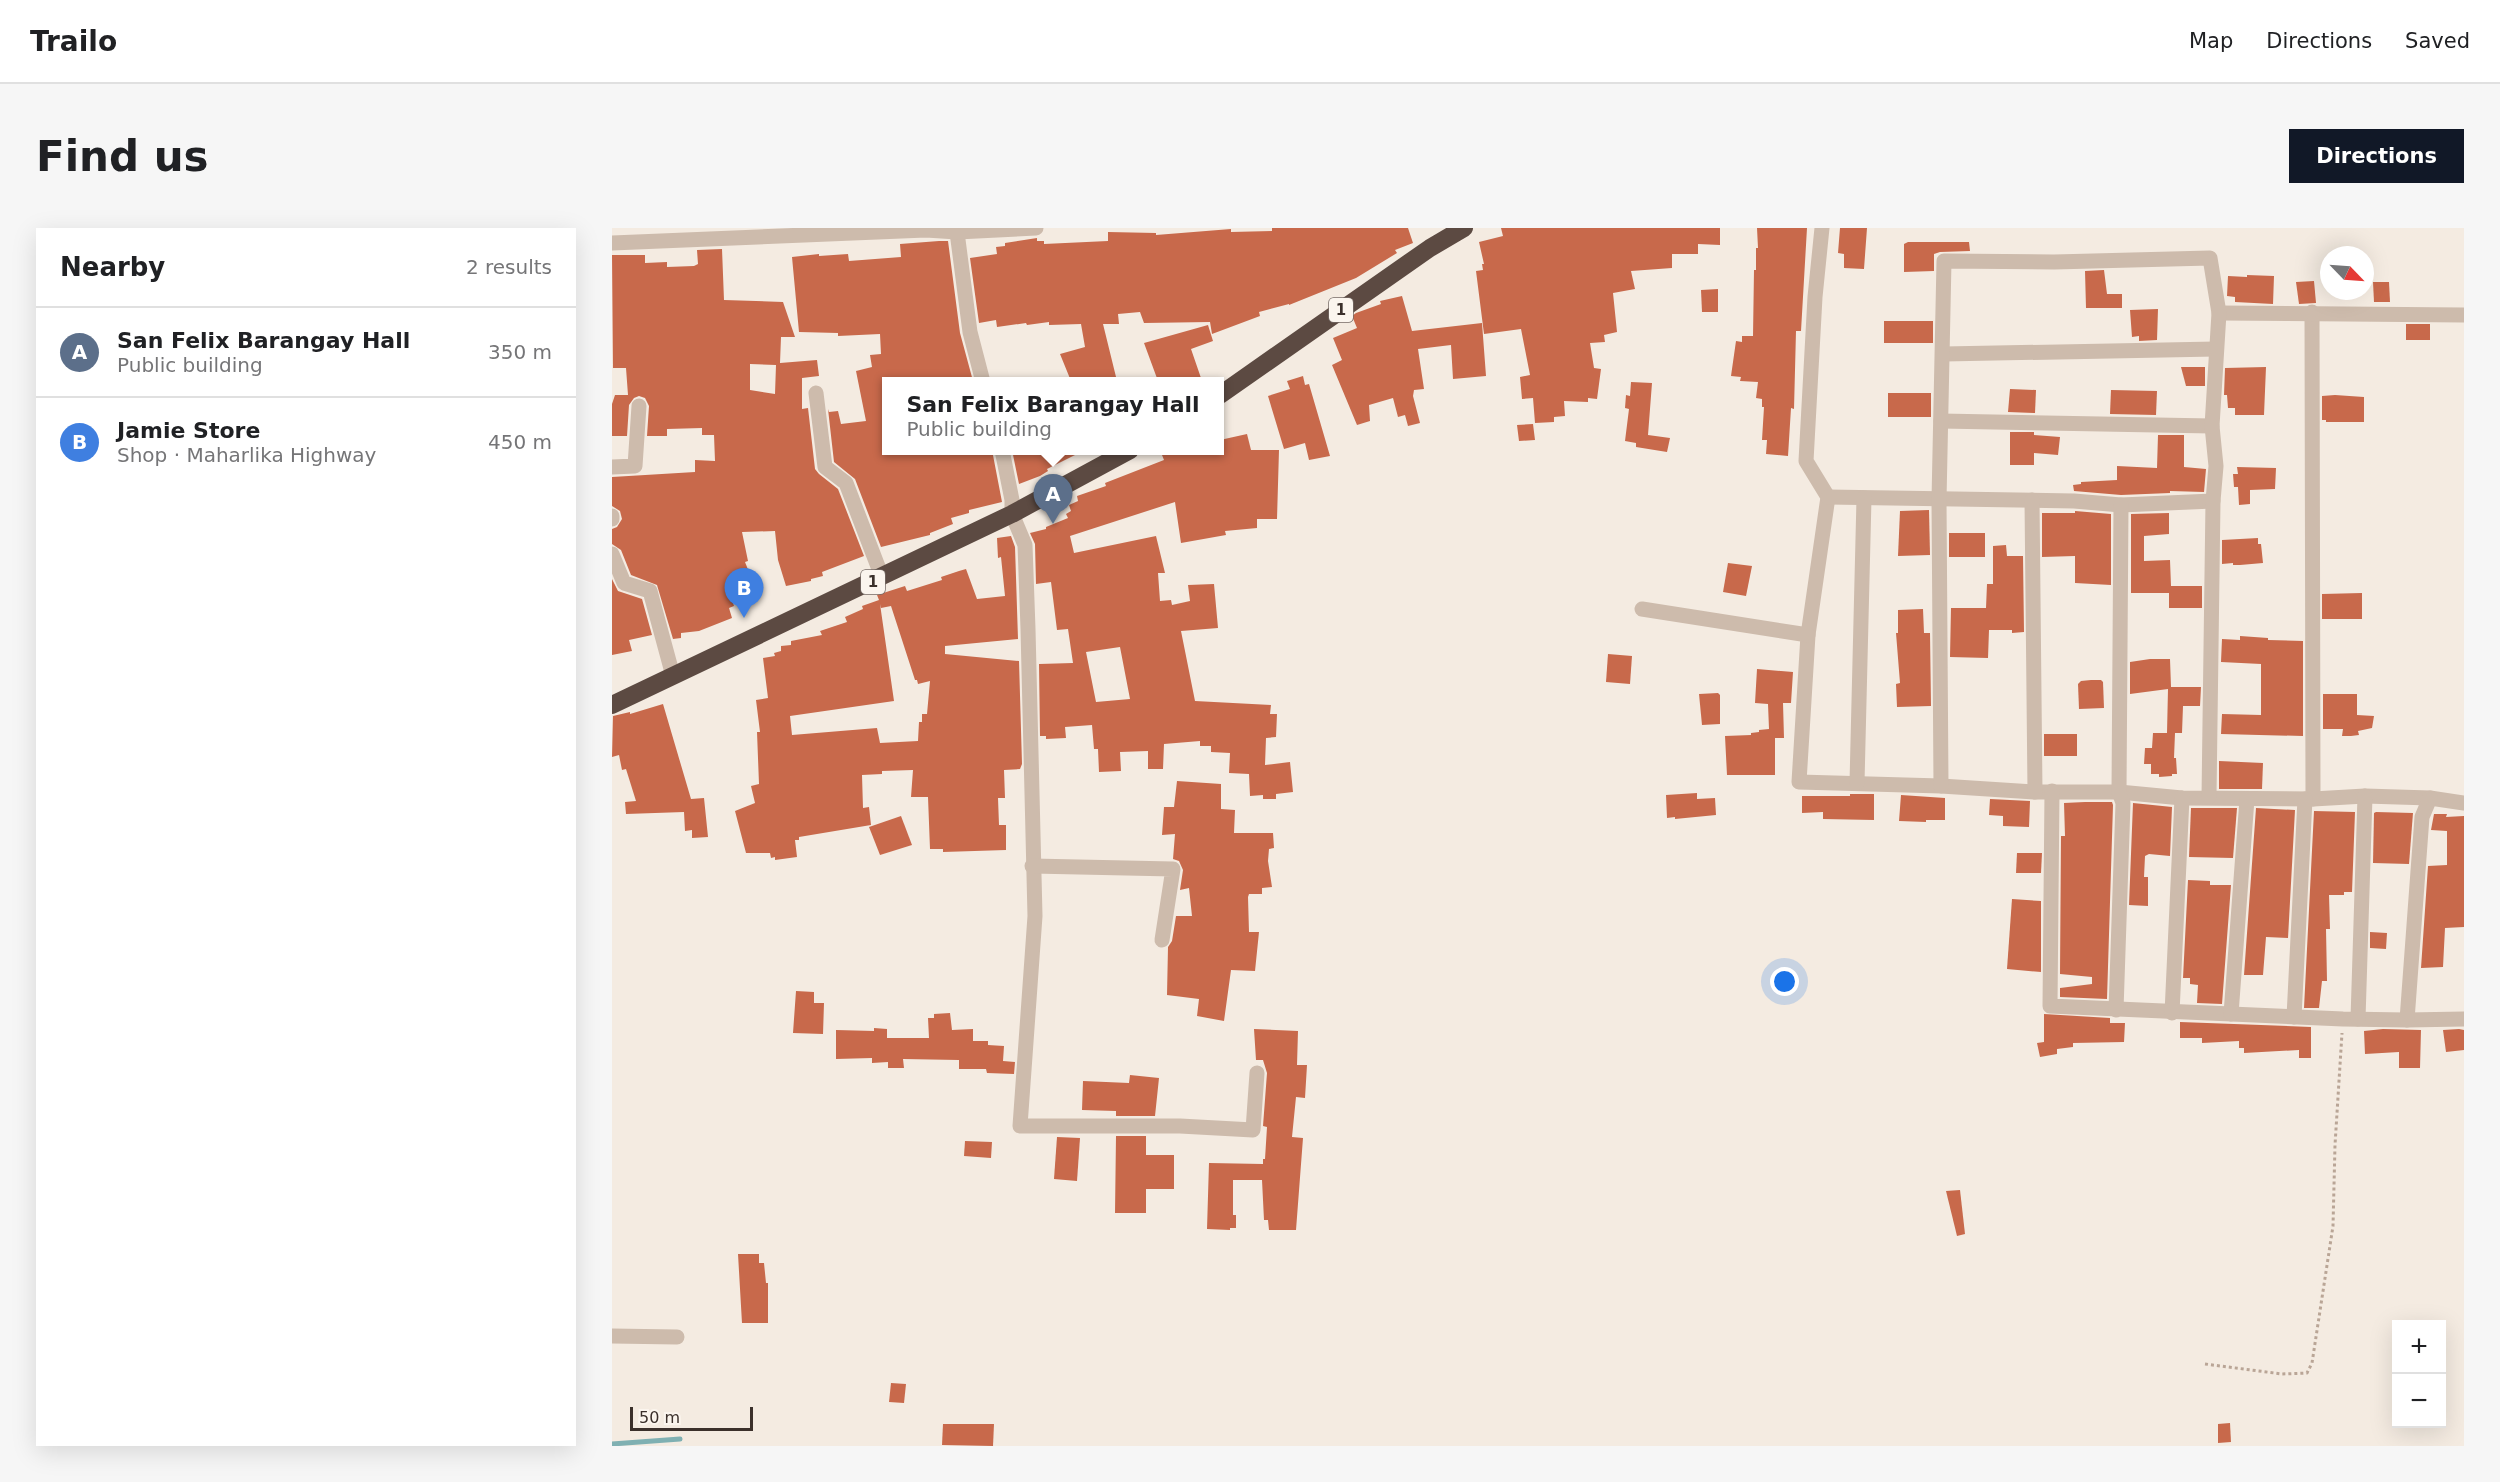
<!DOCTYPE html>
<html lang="en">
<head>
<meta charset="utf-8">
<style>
	:root { --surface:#fff; --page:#f6f6f6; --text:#202124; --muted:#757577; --line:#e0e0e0; --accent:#111827 }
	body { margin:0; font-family:"DejaVu Sans",sans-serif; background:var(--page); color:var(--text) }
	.controls { position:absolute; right:18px; bottom:18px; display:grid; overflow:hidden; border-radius:0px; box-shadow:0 6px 24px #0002 }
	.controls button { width:54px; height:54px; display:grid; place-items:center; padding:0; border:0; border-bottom:2px solid var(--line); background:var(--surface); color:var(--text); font:30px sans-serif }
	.compass { position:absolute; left:1708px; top:18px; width:54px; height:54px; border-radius:50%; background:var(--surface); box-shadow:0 6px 24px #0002; rotate:115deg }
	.scale { position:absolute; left:18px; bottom:15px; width:123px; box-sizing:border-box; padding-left:6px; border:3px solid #3b302b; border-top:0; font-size:16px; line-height:21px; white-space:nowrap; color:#3b302b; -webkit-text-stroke:4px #fbf5ee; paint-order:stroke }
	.you { position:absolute; left:1173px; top:754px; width:21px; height:21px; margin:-15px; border:4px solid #fff; border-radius:50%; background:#1a73e8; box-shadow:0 0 0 9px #1a73e833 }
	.badge { display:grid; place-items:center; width:39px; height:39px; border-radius:50%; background:var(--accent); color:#fff; font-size:20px; font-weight:700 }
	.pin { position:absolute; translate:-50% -50px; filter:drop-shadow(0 2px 3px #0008) }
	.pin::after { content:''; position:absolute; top:32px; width:21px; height:18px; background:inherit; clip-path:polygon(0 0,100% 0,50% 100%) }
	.popup { position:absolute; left:270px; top:149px; width:342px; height:78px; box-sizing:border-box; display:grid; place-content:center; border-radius:0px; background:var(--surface); filter:drop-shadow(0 2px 4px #0005); font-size:20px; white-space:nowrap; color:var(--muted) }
	.popup b { font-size:22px; color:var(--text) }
	.popup::after { content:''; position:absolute; left:50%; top:100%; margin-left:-12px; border:12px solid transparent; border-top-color:var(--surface) }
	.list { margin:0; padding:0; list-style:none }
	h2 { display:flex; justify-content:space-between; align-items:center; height:78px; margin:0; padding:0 24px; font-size:26px }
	h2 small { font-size:20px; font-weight:400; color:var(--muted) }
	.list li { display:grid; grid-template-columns:39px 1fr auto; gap:18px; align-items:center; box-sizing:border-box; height:90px; padding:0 24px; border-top:2px solid var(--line) }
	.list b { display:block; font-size:22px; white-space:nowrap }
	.list p { margin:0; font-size:20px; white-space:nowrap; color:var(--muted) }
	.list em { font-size:20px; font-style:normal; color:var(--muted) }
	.map { position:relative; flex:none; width:1852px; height:1218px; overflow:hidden; border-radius:0px }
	header { display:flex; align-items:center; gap:36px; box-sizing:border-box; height:84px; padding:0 30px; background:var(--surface); border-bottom:2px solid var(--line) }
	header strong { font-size:28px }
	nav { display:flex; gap:33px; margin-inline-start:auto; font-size:21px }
	.intro { display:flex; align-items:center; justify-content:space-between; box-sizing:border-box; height:144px; padding:0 36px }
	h1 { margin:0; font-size:42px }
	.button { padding:15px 27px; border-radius:0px; background:var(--accent); color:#fff; font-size:21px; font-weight:700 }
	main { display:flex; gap:36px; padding:0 36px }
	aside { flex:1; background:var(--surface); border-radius:0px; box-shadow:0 6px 24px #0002 }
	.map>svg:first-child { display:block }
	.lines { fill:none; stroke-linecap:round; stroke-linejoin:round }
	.stream { stroke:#7fb0b2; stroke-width:5 }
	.building { fill:#c8694b; fill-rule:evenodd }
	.path { stroke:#b9a596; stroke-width:3; stroke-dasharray:3 3; stroke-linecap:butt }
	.minor { stroke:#cdbbac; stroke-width:15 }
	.highway { stroke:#5c4a42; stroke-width:18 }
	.labels { text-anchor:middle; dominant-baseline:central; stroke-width:6; stroke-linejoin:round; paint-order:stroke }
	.shield { fill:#fbf5ee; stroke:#756b66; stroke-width:1.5 }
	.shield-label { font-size:15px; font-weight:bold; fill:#3b302b }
</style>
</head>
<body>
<header>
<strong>Trailo</strong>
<nav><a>Map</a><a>Directions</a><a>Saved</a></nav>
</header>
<div class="intro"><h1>Find us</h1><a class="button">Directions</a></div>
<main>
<aside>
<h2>Nearby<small>2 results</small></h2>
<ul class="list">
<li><span class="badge" style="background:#5c6f8a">A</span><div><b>San Felix Barangay Hall</b><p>Public building</p></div><em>350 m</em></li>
<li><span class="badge" style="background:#3f7fe0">B</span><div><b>Jamie Store</b><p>Shop · Maharlika Highway</p></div><em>450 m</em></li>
</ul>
</aside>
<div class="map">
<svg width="1852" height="1218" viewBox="0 0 1852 1218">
	<rect width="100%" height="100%" fill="#f4ebe1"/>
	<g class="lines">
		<!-- stream -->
		<polyline class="stream" points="0,1216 68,1211"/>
	</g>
	<!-- building -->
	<g class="building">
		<polygon points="660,0 796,0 801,15 783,22 785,25 744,50 677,77 677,76 647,84 648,88 600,106 598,94 532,95 528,84 506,86 507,96 491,96 505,153 459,153 448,126 473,119 469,96 437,97 437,94 415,97 414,95 385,99 384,92 367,95 358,30 385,26 384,19 393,18 393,15 425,10 425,13 432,13 432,16 496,13 496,4 544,5 544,7 619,1 619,4 660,3"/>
		<polygon points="889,0 1108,0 1108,17 1086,16 1086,26 1060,26 1060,40 1019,43 1023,61 1001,65 1005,104 992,107 993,114 978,115 982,140 989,141 985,171 976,170 976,174 952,173 953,188 942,189 942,194 923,195 921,170 910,171 908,149 918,147 909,101 872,106 864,43 871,42 870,36 872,36 867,14 891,8"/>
		<polygon points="1145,0 1195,0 1189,103 1184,103 1182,181 1179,180 1176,228 1154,226 1155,212 1150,212 1152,179 1150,179 1150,171 1144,170 1146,154 1128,153 1129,149 1119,148 1124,113 1130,114 1130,108 1141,108 1142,42 1144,42 1144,20 1146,20"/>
		<polygon points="1228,0 1255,0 1252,41 1232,40 1232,26 1226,25"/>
		<polygon points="327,13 336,13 348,105 361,153 274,153 274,222 380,222 390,274 357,282 357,285 339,290 341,296 318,305 318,307 269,319 243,251 222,234 216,181 217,184 226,183 229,196 254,193 244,143 260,139 258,127 269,126 268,106 226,108 226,105 187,104 180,29 207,26 207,28 236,26 237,33 289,29 288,16"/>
		<polygon points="1296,14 1357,14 1358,23 1328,24 1322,26 1322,43 1292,44 1292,16"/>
		<path d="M110,21L112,72L171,74L183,109H169L168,135L205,132L207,148L190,150V181L196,180L203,241L207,246L226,261L252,328L210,344L211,348L199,351V353L174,358L166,332L163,303L130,304L136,333L133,334L139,349L129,353L132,360L122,363L126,373L121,375L122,378L117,380L120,390L87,403L69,405V410L61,411L45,357L19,347L9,322L0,316V301L5,299L10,291L8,283L0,278V249L83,244V232L103,233L102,207H90V200L55,201V208H35L37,178L33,170L27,168L22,170L17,177L15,208H0V176L3,167H16L14,140H1L0,27H33V35L55,34V39L82,38L86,36L85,22ZM138,136L164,137L163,166L138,162Z"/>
		<polygon points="1492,42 1495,66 1510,66 1510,80 1474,80 1473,43"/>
		<polygon points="1635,47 1662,48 1661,76 1623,74 1623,69 1615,68 1616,48 1635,49"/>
		<polygon points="1702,53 1704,75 1687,76 1684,54"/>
		<polygon points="1761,54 1777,54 1778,74 1762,74"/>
		<polygon points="1106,61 1106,84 1090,84 1089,62"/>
		<polygon points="790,68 800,103 870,95 874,148 841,151 839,117 806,121 812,161 802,162 801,168 808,195 796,198 793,187 786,189 781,170 757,177 758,193 745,197 720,137 730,132 721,110 745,100 740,88 744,85 769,76 768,73"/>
		<polygon points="1546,81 1545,112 1527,113 1527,108 1520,109 1518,82"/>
		<rect x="1272" y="93" width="49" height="22"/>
		<rect x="1794" y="96" width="24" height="16"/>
		<polygon points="596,97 601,113 579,121 589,150 579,153 546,153 532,115"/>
		<polygon points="1569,139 1593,139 1593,158 1574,158"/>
		<polygon points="1654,139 1652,187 1623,187 1623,180 1616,180 1615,167 1612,167 1613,140"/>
		<polygon points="691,148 693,157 697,156 718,228 697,232 693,215 672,221 656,168 678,161 675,153"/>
		<polygon points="1019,154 1040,155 1036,207 1058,210 1055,224 1024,219 1024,215 1013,213 1017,181 1013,180 1014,167 1018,168"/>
		<polygon points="1398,161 1424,162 1423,185 1396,184"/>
		<polygon points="1499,162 1545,163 1544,187 1498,186"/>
		<rect x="1276" y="165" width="43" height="24"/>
		<polygon points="1723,167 1752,169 1752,194 1714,194 1714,192 1710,192 1710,168"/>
		<polygon points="921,196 923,212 907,213 905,197"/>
		<polygon points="1398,204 1422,204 1422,207 1448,209 1446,227 1422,225 1422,237 1398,237"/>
		<path d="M635,206L639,222H667L665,291H645V300L613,303L614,307L569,315L563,274L458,308L462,325L544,308L553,345H546L548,373L559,372L560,377L578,373L576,357L602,356L606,400L569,403L583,473L659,477L658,486H665L664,509L654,510L653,537L678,534L681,564L664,566V571H651V567L638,568L637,546L617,545L618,525L599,524V518H588V513L552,516L551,541H536V523L508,524L509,543L487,544L486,521H482L480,497L453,499L454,510L434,511V508H428L427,436L461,435L456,401L445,402L439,354L424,356L423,316L418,305L434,301V299L456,290L454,286L459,283L457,277L466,273L465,268L494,258L493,255L552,232L550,227L563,222H608V212ZM508,419L518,471L484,474L474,424Z"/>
		<polygon points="1546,207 1572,207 1572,239 1594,241 1592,264 1558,263 1558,265 1509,267 1462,263 1461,257 1469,256 1469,254 1505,252 1505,238 1545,240"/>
		<polygon points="400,222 473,222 435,241 436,243 428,248 407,256"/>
		<polygon points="1625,239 1664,240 1663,261 1638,262 1638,276 1627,277 1626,259 1622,259 1621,246 1626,246"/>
		<polygon points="1317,282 1318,327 1286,328 1288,283"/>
		<polygon points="1463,283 1499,286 1499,357 1463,355 1463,328 1430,329 1430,285 1463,285"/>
		<polygon points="1557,285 1557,306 1532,308 1532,333 1558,332 1559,358 1590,358 1590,380 1557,380 1557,365 1519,365 1519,286"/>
		<rect x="1337" y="305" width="36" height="24"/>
		<path d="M399,308L403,319L406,411L333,418V426L407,433L410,536L408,541L392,542L393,570H386L387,597H394V622L331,624V621H318L316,569H299L301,542L270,543V546L250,547L251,580L257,579L259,597L187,609V612H183L185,629L163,632V629L159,630L158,625H134L123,583L143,575L139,558L147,556L145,504H148L144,472L156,470L151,430L163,428L162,425L169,423V418L179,417V413L210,407L208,403L235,394L233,389L251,381L250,378L267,372L265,367L293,358L295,363L330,352L329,349L347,343L354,341L365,371L393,368L389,329L386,330L385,310ZM268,376L269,380L279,378L303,452H305L306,456L318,453L315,486H310V494H307L306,513L268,515L265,500L180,507L178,488L282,473Z"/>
		<polygon points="1646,310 1646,316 1649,316 1651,335 1628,337 1621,337 1621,335 1610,336 1610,312"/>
		<polygon points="1394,317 1395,328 1411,328 1412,404 1400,405 1400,402 1377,402 1376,430 1338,429 1339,380 1374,380 1375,356 1381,356 1381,318"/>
		<polygon points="1116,335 1140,338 1134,368 1111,364"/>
		<polygon points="0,351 6,363 30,371 40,407 17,412 20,423 0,427"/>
		<polygon points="1750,365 1750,391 1710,391 1710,366"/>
		<polygon points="1311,381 1312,405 1318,405 1319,478 1285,479 1284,456 1288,455 1284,405 1286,405 1286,382"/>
		<polygon points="1628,408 1656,410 1656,412 1691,413 1691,508 1609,506 1610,486 1649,487 1649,436 1609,434 1610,411 1628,412"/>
		<polygon points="996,426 1020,428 1018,456 994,454"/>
		<polygon points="1538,431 1558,431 1559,459 1589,459 1588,478 1571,478 1570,505 1563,505 1562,530 1564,530 1565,546 1560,546 1560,548 1547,549 1547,546 1539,546 1539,536 1532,536 1533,520 1540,520 1541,505 1555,505 1556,461 1518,466 1518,434"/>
		<polygon points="1145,441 1181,444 1179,475 1171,475 1172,510 1163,510 1163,547 1115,547 1113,508 1139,507 1139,505 1147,504 1147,502 1157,501 1156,476 1143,475"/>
		<polygon points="1479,452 1489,452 1491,454 1492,480 1467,481 1466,456 1469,453"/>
		<polygon points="1106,465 1108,467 1108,496 1090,497 1087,466"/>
		<polygon points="1711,466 1745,466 1745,487 1762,488 1760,500 1746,503 1747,507 1739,508 1730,508 1731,501 1711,501"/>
		<polygon points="51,476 79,571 92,570 96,609 80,610 80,602 73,603 72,584 14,586 13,574 24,573 14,541 10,542 7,527 0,529 1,488 18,484 18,486"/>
		<rect x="1432" y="506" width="33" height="22"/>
		<polygon points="1607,533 1651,535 1650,561 1607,561"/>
		<polygon points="565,553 609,556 609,581 623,582 622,605 661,605 662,620 657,621 656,633 660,659 650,660 650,666 637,666 636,669 637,704 647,704 643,743 619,742 612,793 585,788 587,771 555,767 556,719 560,713 564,688 580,688 577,660 568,662 571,642 567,633 561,631 563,606 550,607 552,579 562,579"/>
		<polygon points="1085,565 1085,571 1103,570 1104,587 1063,591 1063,589 1055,590 1054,567"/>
		<polygon points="1238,566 1262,566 1262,592 1211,591 1211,584 1190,585 1190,568 1238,568"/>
		<polygon points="1289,567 1333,570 1333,592 1314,592 1314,594 1287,593"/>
		<polygon points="1378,571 1418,573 1417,599 1391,598 1391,588 1377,587"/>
		<polygon points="1473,574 1500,574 1501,577 1495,771 1448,769 1448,760 1480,756 1480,749 1448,746 1449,608 1453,608 1452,575"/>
		<polygon points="1521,575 1560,579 1558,628 1537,626 1533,628 1532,649 1536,649 1536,678 1517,677"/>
		<polygon points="1579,580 1625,580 1621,630 1577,629"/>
		<polygon points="1644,580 1683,582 1676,710 1654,709 1651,747 1632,747"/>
		<polygon points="1702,583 1743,584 1740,664 1732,664 1732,667 1717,667 1718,701 1714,701 1715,753 1710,753 1707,780 1692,780"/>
		<polygon points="1764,584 1801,585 1797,636 1761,635 1762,585"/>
		<polygon points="1822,586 1835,586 1834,589 1852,588 1852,699 1833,700 1831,739 1809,740 1816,638 1835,637 1835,603 1819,602"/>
		<polygon points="289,588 300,617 268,627 257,599"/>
		<polygon points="1405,625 1430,625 1429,645 1404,645"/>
		<polygon points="1576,652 1598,653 1598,657 1619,657 1610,776 1585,775 1586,757 1578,756 1578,750 1571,750"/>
		<polygon points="1400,671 1429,673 1429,744 1395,741"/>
		<polygon points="1758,704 1775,705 1774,721 1758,720"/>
		<polygon points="184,763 202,764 202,775 212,775 211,806 181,805"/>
		<polygon points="338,785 340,802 361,801 361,813 376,813 376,817 392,818 391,833 403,834 402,846 375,845 374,841 347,841 347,832 291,831 292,840 276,840 276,834 260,835 260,830 224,831 224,802 262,803 262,800 275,801 275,810 317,810 316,790 322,790 322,786"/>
		<polygon points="1432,786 1498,790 1498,795 1513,795 1512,814 1461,815 1461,819 1445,821 1445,826 1428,829 1425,815 1432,814"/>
		<polygon points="1568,794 1699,799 1699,830 1687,830 1687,822 1632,825 1632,820 1627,820 1627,813 1590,815 1590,810 1568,810"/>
		<polygon points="642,801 686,803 685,837 695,837 693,870 684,869 680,909 691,910 684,1002 657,1002 656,992 652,992 650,952 621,952 621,987 624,987 624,1000 618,1000 618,1002 595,1001 597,935 651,936 651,931 653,931 655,899 651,898 655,845 651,832 644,832"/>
		<polygon points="1771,801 1809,802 1808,840 1787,840 1787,824 1753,826 1752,803"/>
		<polygon points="1847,801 1852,802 1852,822 1834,824 1831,802"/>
		<polygon points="518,847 547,850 543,888 504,888 504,883 470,882 471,853 517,855"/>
		<polygon points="504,908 534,908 534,927 562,927 562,961 534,961 534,985 503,985"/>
		<polygon points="445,909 468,910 465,953 442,951"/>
		<polygon points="353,913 380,914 379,930 352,928"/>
		<polygon points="1348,962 1353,1006 1345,1008 1334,963"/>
		<polygon points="126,1026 147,1026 147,1035 152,1035 154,1055 156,1055 156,1095 130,1095"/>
		<polygon points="279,1155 294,1156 292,1175 277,1174"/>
		<polygon points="1618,1195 1619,1214 1606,1215 1606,1196"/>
		<polygon points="331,1196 382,1196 381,1218 330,1217"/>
	</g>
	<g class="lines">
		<!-- path -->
		<polyline class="path" points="1593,1136 1670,1146 1695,1145 1700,1135 1721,998 1723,917 1730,805"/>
		<!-- minor -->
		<g class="minor">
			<polyline points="1210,0 1203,69 1194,233 1216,269 1196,407 1187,554 1329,558 1423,564 1507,564 1570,570 1701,571 1753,568 1818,570 1852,575"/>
			<polyline points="345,4 358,104 371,154"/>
			<polyline points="0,15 314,2 345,4 424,0"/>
			<polyline points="1700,84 1701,571"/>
			<polyline points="1607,85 1852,87"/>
			<polyline points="1332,126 1604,121"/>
			<polyline points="204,165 213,239 234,255 270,349"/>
			<polyline points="1329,193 1600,198"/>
			<polyline points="390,222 400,272 400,286 413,317 416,401 423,688 408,898 568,898 641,902 645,845"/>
			<polyline points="0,239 23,238 27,178"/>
			<polyline points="1216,269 1462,273 1509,277 1601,273"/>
			<polyline points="1420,272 1423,564"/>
			<polyline points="0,288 0,291"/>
			<polyline points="0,326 12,355 38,363 61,448"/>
			<polyline points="1030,381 1196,407"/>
			<polyline points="1245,555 1252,270"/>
			<polyline points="1329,558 1327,272 1332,33 1442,34 1598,30 1607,85 1600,198 1604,238 1601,273 1597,569"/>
			<polyline points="1440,563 1438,778 1731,791 1795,792 1852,791"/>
			<polyline points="420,638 561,641 550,712"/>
			<polyline points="1504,782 1511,575 1507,564 1509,277"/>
			<polyline points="1560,785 1570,570"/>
			<polyline points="1619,786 1635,571"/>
			<polyline points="1682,789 1693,571"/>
			<polyline points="1746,791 1753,568"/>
			<polyline points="1795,792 1810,589 1818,570"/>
			<polyline points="0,1108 65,1109"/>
		</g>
		<!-- highway -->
		<g class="highway">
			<polyline points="608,167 818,20 852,0"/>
			<polyline points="0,477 400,286 518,222"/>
		</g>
	</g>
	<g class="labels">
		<!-- shield labels -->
		<g class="shield">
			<rect x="717" y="70" width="24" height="24" rx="4.5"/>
			<rect x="249" y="342" width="24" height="24" rx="4.5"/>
		</g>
		<g class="shield-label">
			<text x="729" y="82">1</text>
			<text x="261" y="354">1</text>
		</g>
	</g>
</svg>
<div class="controls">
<button>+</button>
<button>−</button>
</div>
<svg class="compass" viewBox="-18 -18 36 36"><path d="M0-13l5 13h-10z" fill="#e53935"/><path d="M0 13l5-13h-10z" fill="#757577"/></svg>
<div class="scale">50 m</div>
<div class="you"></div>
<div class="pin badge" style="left:441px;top:296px;background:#5c6f8a">A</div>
<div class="popup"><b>San Felix Barangay Hall</b>Public building</div>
<div class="pin badge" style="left:132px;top:390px;background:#3f7fe0">B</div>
</div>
</main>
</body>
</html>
